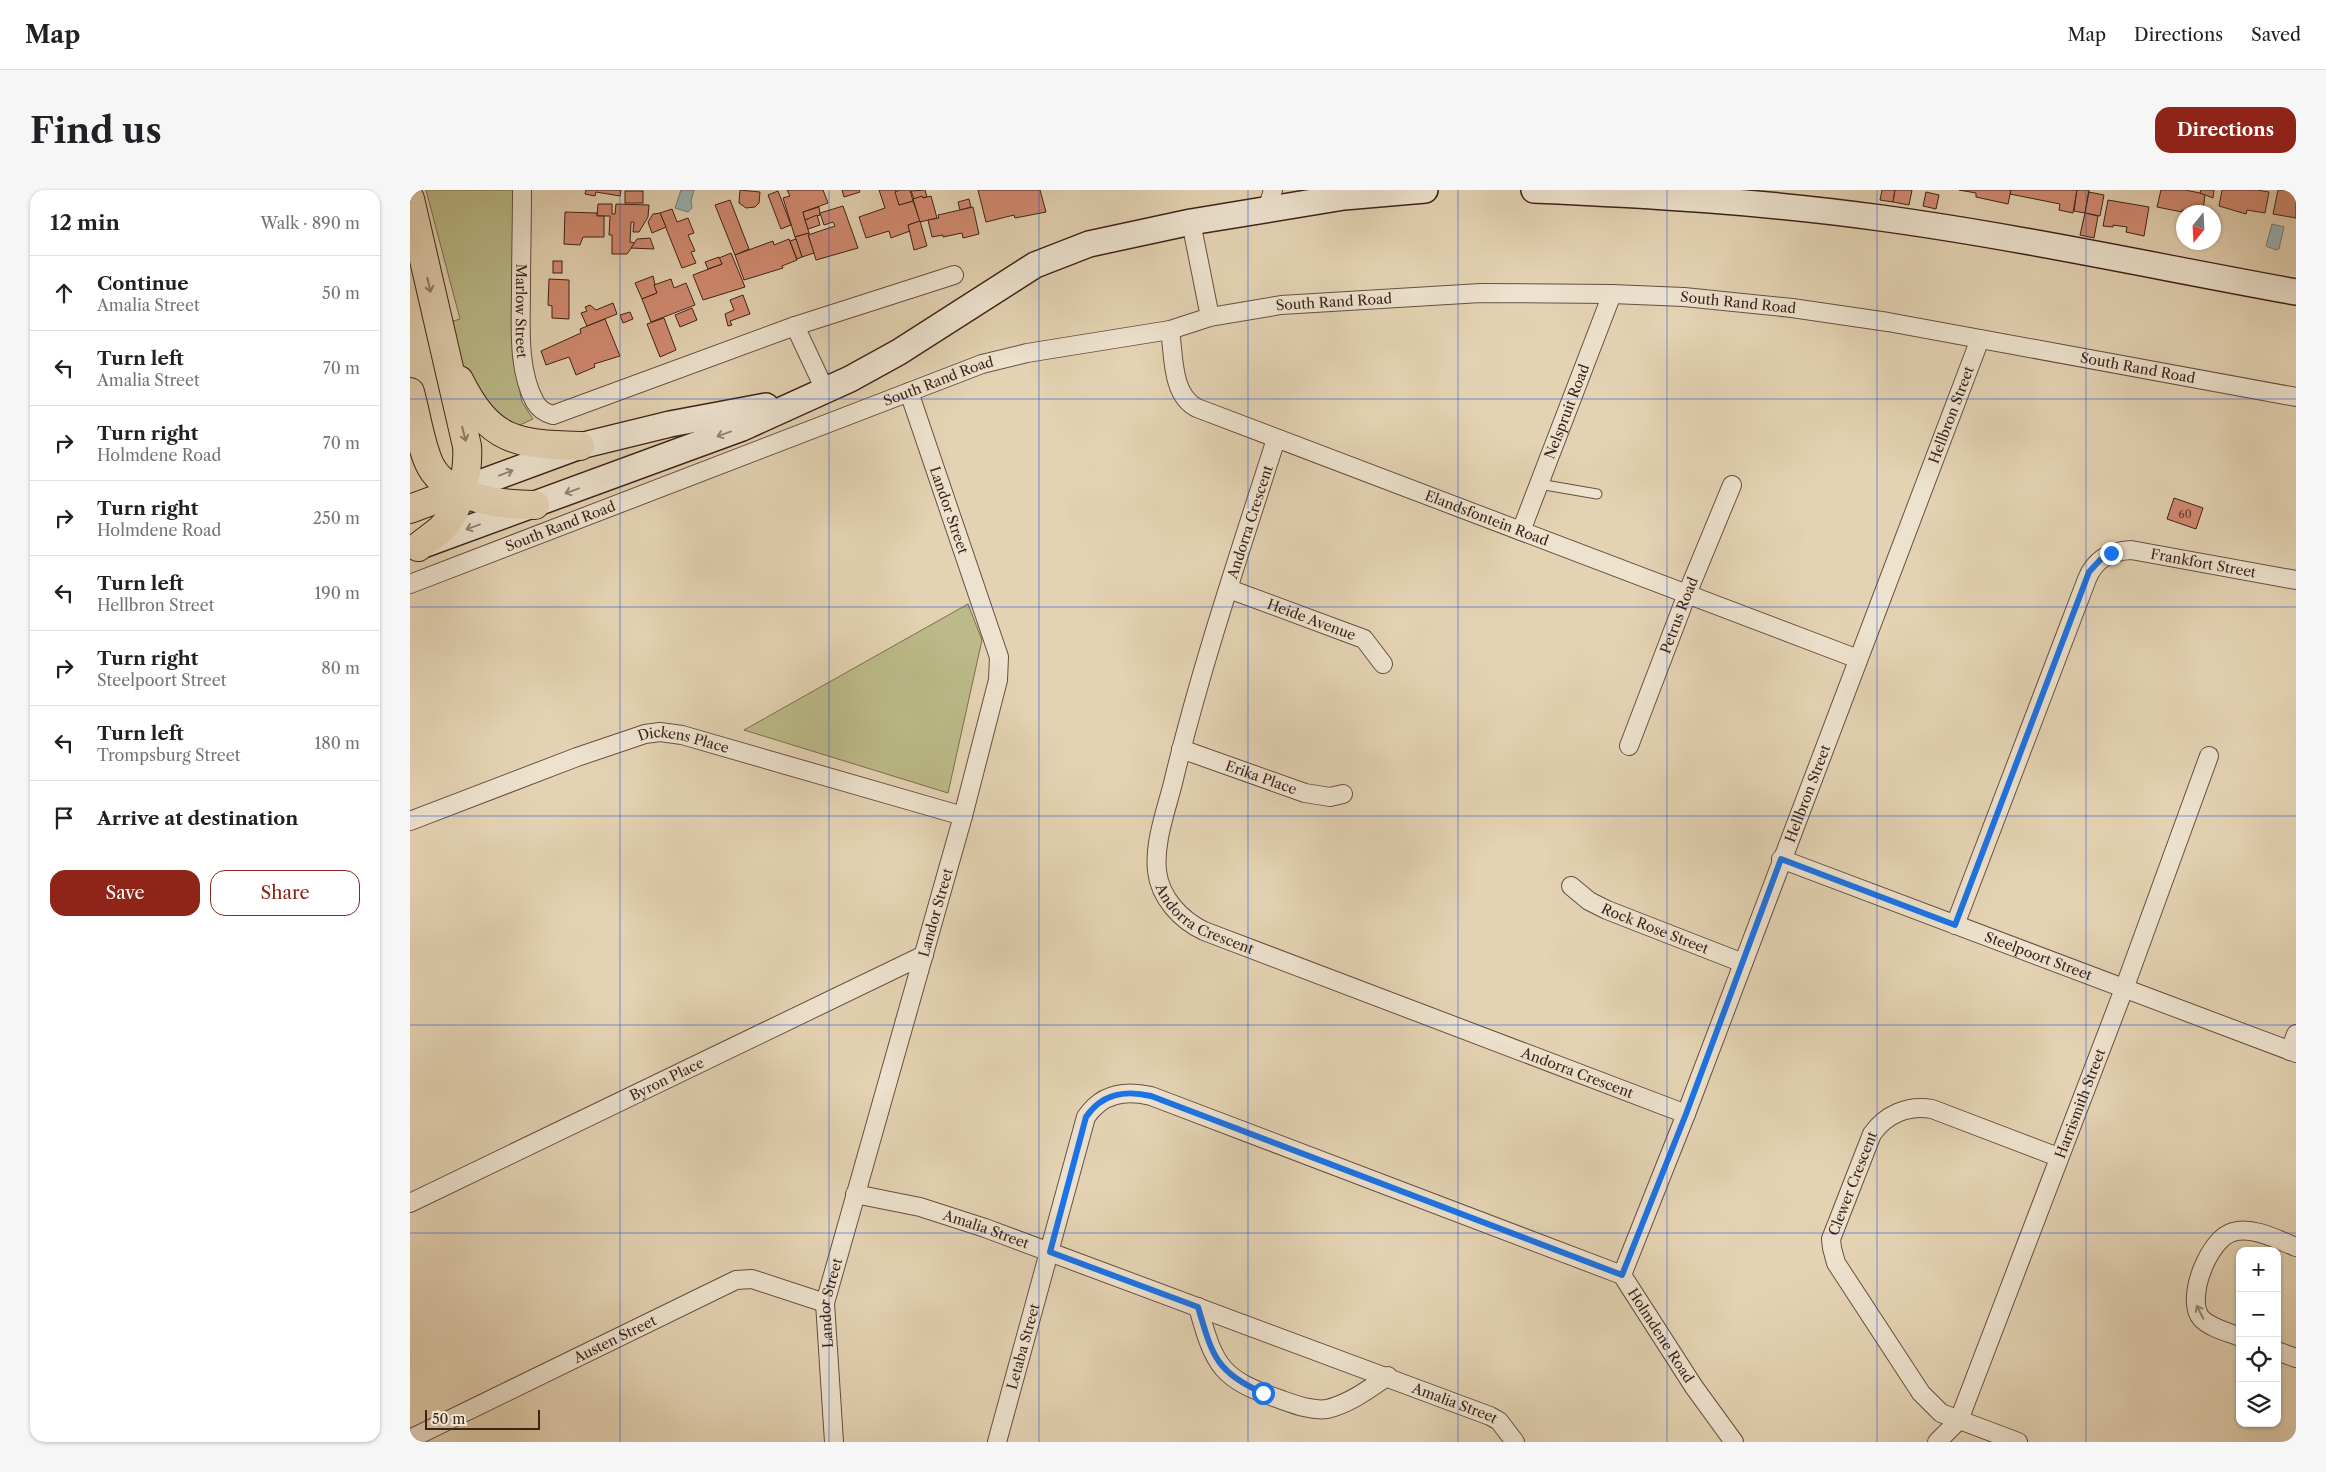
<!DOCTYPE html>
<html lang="en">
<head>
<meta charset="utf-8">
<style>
	:root { --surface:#fff; --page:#f6f6f6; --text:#202124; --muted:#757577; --line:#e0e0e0; --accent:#8f2418 }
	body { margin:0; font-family:"Libre Caslon Text",serif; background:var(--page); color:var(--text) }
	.controls { position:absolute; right:15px; bottom:15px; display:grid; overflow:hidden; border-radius:10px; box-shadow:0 1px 4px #0004 }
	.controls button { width:45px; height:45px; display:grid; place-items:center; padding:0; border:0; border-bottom:1px solid var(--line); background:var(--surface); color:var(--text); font:25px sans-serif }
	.compass { position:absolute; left:1766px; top:15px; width:45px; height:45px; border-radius:50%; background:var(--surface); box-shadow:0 1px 4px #0004; rotate:198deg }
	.scale { position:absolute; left:15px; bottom:12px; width:115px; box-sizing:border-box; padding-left:5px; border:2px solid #3e2319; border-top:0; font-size:14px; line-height:18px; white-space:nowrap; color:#3e2319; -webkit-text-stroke:4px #ede2ce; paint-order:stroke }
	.stop { position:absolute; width:15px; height:15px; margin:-11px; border:4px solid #1a73e8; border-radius:50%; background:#fff }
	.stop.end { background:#1a73e8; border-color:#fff; box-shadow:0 1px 5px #0008 }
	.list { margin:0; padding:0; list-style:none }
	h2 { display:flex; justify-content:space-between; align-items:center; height:65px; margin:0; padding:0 20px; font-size:21px }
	h2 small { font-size:16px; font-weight:400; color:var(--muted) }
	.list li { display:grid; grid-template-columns:32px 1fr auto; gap:15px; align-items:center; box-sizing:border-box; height:75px; padding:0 20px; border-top:1px solid var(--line) }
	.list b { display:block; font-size:19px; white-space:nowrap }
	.list p { margin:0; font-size:16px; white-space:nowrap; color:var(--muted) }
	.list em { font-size:16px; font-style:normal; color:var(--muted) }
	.actions { display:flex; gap:10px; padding:15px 20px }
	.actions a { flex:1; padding:11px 0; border:1px solid var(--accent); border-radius:15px; text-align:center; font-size:18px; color:var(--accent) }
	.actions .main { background:var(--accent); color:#fff }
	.icon { flex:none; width:28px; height:28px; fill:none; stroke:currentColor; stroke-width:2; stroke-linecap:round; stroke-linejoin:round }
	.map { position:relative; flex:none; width:1886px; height:1252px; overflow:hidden; border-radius:15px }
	header { display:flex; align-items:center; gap:30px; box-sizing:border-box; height:70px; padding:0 25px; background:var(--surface); border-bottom:1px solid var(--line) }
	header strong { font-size:24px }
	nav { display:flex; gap:28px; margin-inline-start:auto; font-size:18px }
	.intro { display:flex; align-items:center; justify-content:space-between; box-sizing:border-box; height:120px; padding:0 30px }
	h1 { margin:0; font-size:35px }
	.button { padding:12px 22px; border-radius:15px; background:var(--accent); color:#fff; font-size:18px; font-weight:700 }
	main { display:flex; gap:30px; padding:0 30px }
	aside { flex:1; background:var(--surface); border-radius:15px; box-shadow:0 1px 4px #0004 }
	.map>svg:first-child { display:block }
	.green { fill:#bbba88; stroke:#7c6e50 }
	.water { fill:#9bb5b8; stroke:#767b78 }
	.building { fill:#d28b72; stroke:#3e2319 }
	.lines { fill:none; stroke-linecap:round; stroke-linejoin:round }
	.service-casing { stroke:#684f40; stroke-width:11 }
	.minor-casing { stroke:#684f40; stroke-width:20 }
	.secondary-casing { stroke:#3e2319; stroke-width:28 }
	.primary-casing { stroke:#3e2319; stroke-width:30 }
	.motorway-casing { stroke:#3e2319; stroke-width:30 }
	.service { stroke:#ede2ce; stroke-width:9 }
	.minor { stroke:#ede2ce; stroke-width:18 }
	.secondary { stroke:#ede2ce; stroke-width:25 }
	.primary { stroke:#e4d3b3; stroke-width:28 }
	.motorway { stroke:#e4d3b3; stroke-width:28 }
	.oneway { stroke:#917b66 }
	.oneway2 { stroke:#968274 }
	.route { stroke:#1a73e8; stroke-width:6 }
	.grid { fill:none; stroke:#1d4ed8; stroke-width:1; stroke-opacity:0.55 }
	.labels { text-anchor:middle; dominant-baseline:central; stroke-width:4.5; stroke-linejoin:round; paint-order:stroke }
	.number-label { font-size:11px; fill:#633d2f }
	.street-label { font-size:14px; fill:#3e2319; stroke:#ede2ce }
</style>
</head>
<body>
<header>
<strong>Map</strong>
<nav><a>Map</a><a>Directions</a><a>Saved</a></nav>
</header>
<div class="intro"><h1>Find us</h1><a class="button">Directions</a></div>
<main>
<aside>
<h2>12 min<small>Walk · 890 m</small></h2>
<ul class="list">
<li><svg class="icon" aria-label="ahead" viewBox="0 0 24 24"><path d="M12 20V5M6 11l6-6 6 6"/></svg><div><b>Continue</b><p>Amalia Street</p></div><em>50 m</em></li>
<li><svg class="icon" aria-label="left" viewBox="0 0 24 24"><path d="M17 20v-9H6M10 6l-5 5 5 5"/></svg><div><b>Turn left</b><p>Amalia Street</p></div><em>70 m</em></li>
<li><svg class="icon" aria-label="right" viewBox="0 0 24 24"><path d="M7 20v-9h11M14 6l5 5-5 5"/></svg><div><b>Turn right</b><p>Holmdene Road</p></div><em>70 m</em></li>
<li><svg class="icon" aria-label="right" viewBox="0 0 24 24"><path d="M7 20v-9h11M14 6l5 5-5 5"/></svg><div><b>Turn right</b><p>Holmdene Road</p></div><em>250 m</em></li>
<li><svg class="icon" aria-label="left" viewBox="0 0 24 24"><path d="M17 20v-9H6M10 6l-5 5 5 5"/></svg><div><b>Turn left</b><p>Hellbron Street</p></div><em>190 m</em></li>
<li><svg class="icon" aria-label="right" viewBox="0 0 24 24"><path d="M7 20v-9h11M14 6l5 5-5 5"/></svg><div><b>Turn right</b><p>Steelpoort Street</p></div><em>80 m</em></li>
<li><svg class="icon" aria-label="left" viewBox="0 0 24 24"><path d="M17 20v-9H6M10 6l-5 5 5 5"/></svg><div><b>Turn left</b><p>Trompsburg Street</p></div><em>180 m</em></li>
<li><svg class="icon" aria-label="arrive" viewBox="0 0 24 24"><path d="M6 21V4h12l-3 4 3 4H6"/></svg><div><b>Arrive at destination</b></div></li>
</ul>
<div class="actions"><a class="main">Save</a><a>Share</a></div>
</aside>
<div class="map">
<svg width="1886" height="1252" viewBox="0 0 1886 1252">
	<rect width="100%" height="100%" fill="#e4d3b3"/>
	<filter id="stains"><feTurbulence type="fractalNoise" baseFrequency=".004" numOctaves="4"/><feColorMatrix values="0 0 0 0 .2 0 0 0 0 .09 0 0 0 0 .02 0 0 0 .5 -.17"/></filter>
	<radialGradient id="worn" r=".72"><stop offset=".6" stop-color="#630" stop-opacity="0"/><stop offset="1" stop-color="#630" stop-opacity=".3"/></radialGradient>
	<!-- green -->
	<g class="green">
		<polygon points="16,0 103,0 103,169 112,212 123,229 97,241 59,205 45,155 43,131 50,129"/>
		<polygon points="558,414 572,450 538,603 334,540"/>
	</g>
	<!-- water -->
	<g class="water">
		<polygon points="271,0 284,0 281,11 282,18 278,22 265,18"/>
		<polygon points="1862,34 1874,37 1869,59 1866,60 1856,56"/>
	</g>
	<!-- building -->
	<g class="building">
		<polygon points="176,0 211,0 210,6 186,2 185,6 175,4"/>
		<polygon points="330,0 350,2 349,13 345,17 336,18 329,13"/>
		<polygon points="377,0 413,0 418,13 393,22 399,43 385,47 373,8 380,6"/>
		<polygon points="432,0 449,0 450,2 434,7"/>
		<polygon points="469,0 486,0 489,15 503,11 510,31 498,35 500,41 481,48 479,41 456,48 449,27 475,18"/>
		<polygon points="490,0 500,0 503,11 489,15 485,2"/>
		<polygon points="515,0 517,7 504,9 501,1"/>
		<polygon points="568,0 630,0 636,22 605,28 604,25 576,32"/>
		<polygon points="1472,0 1485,0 1483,12 1470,10"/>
		<polygon points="1485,0 1502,0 1499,15 1483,12"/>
		<polygon points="1549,0 1601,0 1598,14 1566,7 1566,3"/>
		<polygon points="1601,0 1667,0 1663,23 1649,20 1650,14 1600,4"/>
		<polygon points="1667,0 1679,0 1675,23 1664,21"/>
		<polygon points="1751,0 1775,0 1795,4 1793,22 1772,20 1772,22 1747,17"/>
		<polygon points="1791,0 1804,0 1803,8 1790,3"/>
		<polygon points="1812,0 1847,0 1859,2 1855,23 1837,20 1836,24 1809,16"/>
		<polygon points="1868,0 1886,0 1886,28 1863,24"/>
		<rect x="215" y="1" width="18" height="12"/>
		<polygon points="368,1 381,35 371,39 358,5"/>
		<polygon points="1516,2 1529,5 1526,19 1513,16"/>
		<polygon points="1679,2 1694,5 1690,26 1675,23"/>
		<polygon points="512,6 513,8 521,6 527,28 510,32 503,9"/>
		<polygon points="559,9 561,17 550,20 548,12"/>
		<polygon points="320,10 339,59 325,65 305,15"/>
		<polygon points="1698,10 1739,17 1734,46 1716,42 1717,37 1703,35 1703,37 1693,36"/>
		<polygon points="188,14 202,14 202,24 205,24 206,14 239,15 238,27 229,42 223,42 224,32 221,32 220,52 225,53 217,64 202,64 202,45 199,45 200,26 187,26"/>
		<polygon points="433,16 448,58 406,70 398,45 425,36 423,32 414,35 410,23"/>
		<polygon points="409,17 410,25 395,30 393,22"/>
		<polygon points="563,17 569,44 553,48 552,43 533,47 533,45 522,47 518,30 529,28 528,25"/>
		<polygon points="262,19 267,32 278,28 284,43 278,45 285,61 281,62 286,73 272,78 250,23"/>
		<polygon points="155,22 187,23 187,26 194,26 194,47 173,47 170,55 154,54"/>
		<polygon points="250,23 256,37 242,43 238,32 243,24"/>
		<polygon points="1675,23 1688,26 1684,48 1670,45"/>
		<polygon points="407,25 410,35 398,39 395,30"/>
		<polygon points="510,31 517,56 504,60 498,35"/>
		<polygon points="399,43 400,45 398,45 404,63 392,67 385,47"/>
		<polygon points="240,48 244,59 221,58 227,49"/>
		<polygon points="379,49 387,70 372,76 373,78 334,90 325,65 363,51 364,55"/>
		<polygon points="386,49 392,67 387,69 380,51"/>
		<polygon points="321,63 335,97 293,110 283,85 312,74 309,68"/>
		<polygon points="309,67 312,74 298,79 295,72"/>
		<rect x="143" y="71" width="9" height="12"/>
		<polygon points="243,86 247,103 232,109 225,93"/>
		<polygon points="139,89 159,90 159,129 142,128 142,116 138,115"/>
		<polygon points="261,89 264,98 276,93 285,115 241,132 232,109 247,103 244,95"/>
		<polygon points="333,105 340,124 320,131 322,135 318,136 315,124 324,120 320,110"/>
		<polygon points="203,113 207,124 177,136 171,123 177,121 175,117 180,115 186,120"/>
		<polygon points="282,118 287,130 270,137 265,125"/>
		<polygon points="220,122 223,129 213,133 210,125"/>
		<polygon points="254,128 266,160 250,167 237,134"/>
		<polygon points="195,129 210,166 184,174 185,177 166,185 159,167 136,175 131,161 171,143 170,139"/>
		<polygon points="1764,308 1793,318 1786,339 1757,329"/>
	</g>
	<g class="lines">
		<defs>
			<polyline id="service" points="1129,294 1187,304"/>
			<g id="minor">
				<path id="s1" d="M112,0C112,33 111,66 111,99C111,135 107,179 125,212C129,219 135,223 143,225L385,136L544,85"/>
				<polyline points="857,20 863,0"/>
				<polyline points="781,32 800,127"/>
				<polyline points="385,136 415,200"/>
				<path id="s2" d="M760,140C764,165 761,205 787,218L1448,469"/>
				<path id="s3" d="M866,249C830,362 791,476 763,593C756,621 744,652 747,681C750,708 771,730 794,741L1276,924"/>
				<path id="s4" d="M1111,341L1202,104"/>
				<path id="s5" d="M0,394L572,174L617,163L760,140L800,127L871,115L1071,103L1202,104L1274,107L1382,118L1478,132L1886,207"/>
				<path id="s6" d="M819,399L954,449L973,474"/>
				<path id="s7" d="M1219,556L1277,404L1322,295"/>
				<path id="s8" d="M771,559L895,603L920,607L933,604"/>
				<path id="s9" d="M0,631L167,567L235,544L250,542L272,545L553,626"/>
				<path id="s10" d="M1371,669L1886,863"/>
				<path id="s11" d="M1161,696L1179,711L1197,720L1333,773"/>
				<path id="s12" d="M1545,735L1677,389C1685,369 1700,361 1721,360L1886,390"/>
				<polyline points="1880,861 1886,844"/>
				<path id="s13" d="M445,1004L510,1017L575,1038L1080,1226L1089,1231L1105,1252"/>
				<path id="s14" d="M0,1013L514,765"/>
				<path id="s15" d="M1212,1085L1276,924L1570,149"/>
				<path d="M788,1117C805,1178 811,1189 872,1210C886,1215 902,1221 917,1219C939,1214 959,1199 978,1186"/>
				<path d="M1830,1147C1818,1142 1800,1138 1791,1128C1775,1109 1799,1048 1823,1042C1843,1036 1868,1050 1886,1057"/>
				<polyline points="1867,1161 1886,1168"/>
				<path id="s16" d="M0,1249L326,1090L342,1089L415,1113"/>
				<path id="s17" d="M424,1252L415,1113L553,626L588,490L589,467L499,202"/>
				<path id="s18" d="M587,1252L676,927C692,903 715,900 741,906L1212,1085L1284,1197L1324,1252"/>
				<path id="s19" d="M1527,1252L1549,1230L1714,799L1799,566"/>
				<path id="s20" d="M1608,1252L1531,1223L1511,1203L1426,1073L1422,1058L1421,1049L1462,944C1476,924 1498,915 1522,919L1648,967"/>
			</g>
			<g id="secondary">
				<path d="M1124,0C1240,5 1355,12 1471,28C1610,47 1748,77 1886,102"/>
				<polyline points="51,300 170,256 260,234 356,216"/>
				<polyline points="13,355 332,238 440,189 489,162 625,75 679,54 781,32 934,7 1015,0"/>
			</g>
			<polyline id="primary" points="0,319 51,300"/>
			<g id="motorway">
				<path d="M0,9L57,256C59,282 50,322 30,340C23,346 15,351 8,357"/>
				<path d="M49,190C80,252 106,254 170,256"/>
				<path d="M0,202C6,223 11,259 21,277C39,309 92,315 125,315"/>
			</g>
		</defs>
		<!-- service casing -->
		<use href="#service" class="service-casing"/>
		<!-- minor casing -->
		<use href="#minor" class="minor-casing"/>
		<!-- secondary casing -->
		<use href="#secondary" class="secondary-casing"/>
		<!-- primary casing -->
		<use href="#primary" class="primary-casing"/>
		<!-- motorway casing -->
		<use href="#motorway" class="motorway-casing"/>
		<!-- service -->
		<use href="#service" class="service"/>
		<!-- minor -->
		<use href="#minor" class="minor"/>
		<!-- secondary -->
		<use href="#secondary" class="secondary"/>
		<!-- primary -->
		<use href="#primary" class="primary"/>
		<!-- motorway -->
		<use href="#motorway" class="motorway"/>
	</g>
	<!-- one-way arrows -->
	<defs><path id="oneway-shaft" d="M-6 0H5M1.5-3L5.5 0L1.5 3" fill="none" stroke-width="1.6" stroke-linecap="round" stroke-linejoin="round" transform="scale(1.25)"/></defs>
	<g class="oneway">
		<use href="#oneway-shaft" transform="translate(19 95) rotate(77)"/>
		<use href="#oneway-shaft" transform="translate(54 244) rotate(75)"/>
	</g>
	<g class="oneway2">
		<use href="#oneway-shaft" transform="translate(314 244) rotate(160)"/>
		<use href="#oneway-shaft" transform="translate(96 283) rotate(-21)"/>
		<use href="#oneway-shaft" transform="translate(162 301) rotate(160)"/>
		<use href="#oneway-shaft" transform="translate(63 337) rotate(160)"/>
		<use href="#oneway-shaft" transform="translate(1790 1122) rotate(-117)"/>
	</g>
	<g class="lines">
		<!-- route -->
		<path class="route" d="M853,1203C805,1182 802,1164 788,1117L640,1062L676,927C692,903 715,900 741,906L1212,1085L1276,924L1371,669L1545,735L1679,382L1690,370L1701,363"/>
	</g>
	<!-- grid -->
	<path class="grid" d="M210,0V1252M419,0V1252M629,0V1252M838,0V1252M1048,0V1252M1257,0V1252M1467,0V1252M1676,0V1252M0,209H1886M0,417H1886M0,626H1886M0,835H1886M0,1043H1886"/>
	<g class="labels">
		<!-- number labels -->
		<g class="number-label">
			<text x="1775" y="324">60</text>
		</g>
		<!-- street labels -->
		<g class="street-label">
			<text stroke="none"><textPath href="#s5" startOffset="971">South Rand Road</textPath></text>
			<text stroke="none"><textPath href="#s5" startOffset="1376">South Rand Road</textPath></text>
			<text stroke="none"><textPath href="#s1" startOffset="121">Marlow Street</textPath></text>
			<text stroke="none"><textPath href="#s5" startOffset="1781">South Rand Road</textPath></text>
			<text stroke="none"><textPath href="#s5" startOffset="566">South Rand Road</textPath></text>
			<text stroke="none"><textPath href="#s4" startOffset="128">Nelspruit Road</textPath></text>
			<text stroke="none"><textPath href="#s15" startOffset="921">Hellbron Street</textPath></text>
			<text transform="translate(539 320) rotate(71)">Landor Street</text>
			<text stroke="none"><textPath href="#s2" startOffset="396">Elandsfontein Road</textPath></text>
			<text transform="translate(840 332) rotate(-72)">Andorra Crescent</text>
			<text stroke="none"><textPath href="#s5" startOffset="161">South Rand Road</textPath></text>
			<text stroke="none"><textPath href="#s12" startOffset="500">Frankfort Street</textPath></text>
			<text stroke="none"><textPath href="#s7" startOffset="140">Petrus Road</textPath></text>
			<text stroke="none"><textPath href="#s6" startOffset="88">Heide Avenue</textPath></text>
			<text stroke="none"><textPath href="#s9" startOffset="290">Dickens Place</textPath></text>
			<text stroke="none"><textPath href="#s8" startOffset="85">Erika Place</textPath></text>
			<text stroke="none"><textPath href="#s15" startOffset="516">Hellbron Street</textPath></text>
			<text stroke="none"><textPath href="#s17" startOffset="545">Landor Street</textPath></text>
			<text stroke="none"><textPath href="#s3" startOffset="522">Andorra Crescent</textPath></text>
			<text stroke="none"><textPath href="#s11" startOffset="95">Rock Rose Street</textPath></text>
			<text stroke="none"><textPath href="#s10" startOffset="275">Steelpoort Street</textPath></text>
			<text stroke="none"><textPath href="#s3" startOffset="928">Andorra Crescent</textPath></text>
			<text stroke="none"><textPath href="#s14" startOffset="285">Byron Place</textPath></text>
			<text stroke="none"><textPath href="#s19" startOffset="370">Harrismith Street</textPath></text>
			<text stroke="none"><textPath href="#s20" startOffset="350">Clewer Crescent</textPath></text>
			<text stroke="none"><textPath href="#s13" startOffset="136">Amalia Street</textPath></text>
			<text stroke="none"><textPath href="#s17" startOffset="140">Landor Street</textPath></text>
			<text stroke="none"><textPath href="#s18" startOffset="986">Holmdene Road</textPath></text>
			<text stroke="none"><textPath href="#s16" startOffset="228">Austen Street</textPath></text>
			<text stroke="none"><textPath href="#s18" startOffset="99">Letaba Street</textPath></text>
			<text stroke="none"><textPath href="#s13" startOffset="636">Amalia Street</textPath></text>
		</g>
	</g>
	<rect width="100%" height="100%" filter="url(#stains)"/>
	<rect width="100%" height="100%" fill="url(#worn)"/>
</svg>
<div class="controls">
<button>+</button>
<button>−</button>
<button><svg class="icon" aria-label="locate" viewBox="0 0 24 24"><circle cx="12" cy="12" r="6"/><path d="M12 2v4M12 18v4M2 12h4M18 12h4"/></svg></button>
<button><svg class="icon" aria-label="layers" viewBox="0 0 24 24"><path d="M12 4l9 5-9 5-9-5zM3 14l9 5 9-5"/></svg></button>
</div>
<svg class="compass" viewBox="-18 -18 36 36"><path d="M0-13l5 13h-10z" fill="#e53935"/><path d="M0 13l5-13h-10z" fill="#757577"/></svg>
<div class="scale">50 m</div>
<div class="stop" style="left:853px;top:1203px"></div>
<div class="stop end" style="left:1701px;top:363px"></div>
</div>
</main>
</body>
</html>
